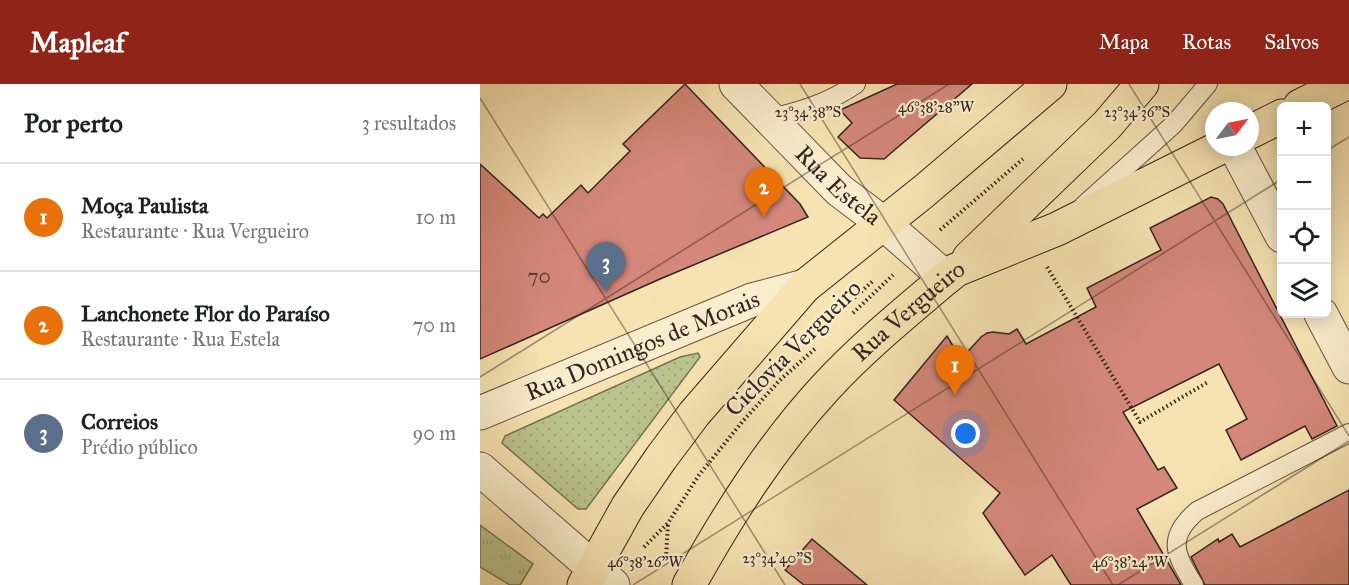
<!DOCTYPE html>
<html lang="pt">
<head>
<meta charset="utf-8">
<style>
	:root { --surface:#fff; --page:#f2f2f2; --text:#202124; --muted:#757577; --line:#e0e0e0; --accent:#8f2418 }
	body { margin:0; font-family:"IM FELL Great Primer",serif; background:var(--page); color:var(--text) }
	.controls { position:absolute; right:18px; top:18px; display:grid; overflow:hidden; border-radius:9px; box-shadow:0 3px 15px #0003 }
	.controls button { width:54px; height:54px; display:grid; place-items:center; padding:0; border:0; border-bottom:2px solid var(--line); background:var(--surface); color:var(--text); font:30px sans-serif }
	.compass { position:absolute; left:725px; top:18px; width:54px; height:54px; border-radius:50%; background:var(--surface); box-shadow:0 3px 15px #0003; rotate:58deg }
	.you { position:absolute; left:486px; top:350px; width:21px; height:21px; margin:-15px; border:4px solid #fff; border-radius:50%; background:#1a73e8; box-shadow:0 0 0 9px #1a73e833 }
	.badge { display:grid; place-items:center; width:39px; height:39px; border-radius:50%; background:var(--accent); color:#fff; font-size:20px; font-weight:700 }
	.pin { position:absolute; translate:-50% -50px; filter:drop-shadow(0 2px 3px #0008) }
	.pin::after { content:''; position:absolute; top:32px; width:21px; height:18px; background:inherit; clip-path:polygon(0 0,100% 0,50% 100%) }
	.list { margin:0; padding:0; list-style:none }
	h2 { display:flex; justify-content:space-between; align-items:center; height:78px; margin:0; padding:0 24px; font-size:26px }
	h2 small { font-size:20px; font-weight:400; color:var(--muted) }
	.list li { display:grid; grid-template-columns:39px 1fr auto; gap:18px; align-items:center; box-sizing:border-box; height:108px; padding:0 24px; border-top:2px solid var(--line) }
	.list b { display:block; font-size:22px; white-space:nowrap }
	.list p { margin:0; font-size:20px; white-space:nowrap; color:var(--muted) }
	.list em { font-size:20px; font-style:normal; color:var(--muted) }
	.icon { flex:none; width:33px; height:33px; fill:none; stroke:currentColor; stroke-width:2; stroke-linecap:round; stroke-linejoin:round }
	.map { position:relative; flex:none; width:869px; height:501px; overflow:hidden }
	header { display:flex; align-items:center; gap:36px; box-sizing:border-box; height:84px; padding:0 30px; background:var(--accent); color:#fff }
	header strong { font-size:28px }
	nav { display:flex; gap:33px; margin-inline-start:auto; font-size:21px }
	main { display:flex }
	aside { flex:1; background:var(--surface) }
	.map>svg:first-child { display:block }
	.grass { fill:url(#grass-tufts); stroke:#767456; stroke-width:1.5 }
	.park { fill:url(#park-dots); stroke:#767456; stroke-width:1.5 }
	.building { fill:#d4877a; stroke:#31251f; stroke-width:1.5 }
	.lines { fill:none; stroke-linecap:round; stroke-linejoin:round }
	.service-casing { stroke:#625444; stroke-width:20 }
	.minor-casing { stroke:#625444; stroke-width:35 }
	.tertiary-casing { stroke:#625444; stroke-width:35 }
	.primary-casing { stroke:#31251f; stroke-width:35 }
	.path { stroke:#31251f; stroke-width:4; stroke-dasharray:1.5 3; stroke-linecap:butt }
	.service { stroke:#faedcd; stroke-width:18 }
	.minor { stroke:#faedcd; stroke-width:33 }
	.tertiary { stroke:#faedcd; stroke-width:33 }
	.primary { stroke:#f7e3b2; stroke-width:33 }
	.ticks { fill:none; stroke:#31251f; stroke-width:1.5; stroke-opacity:0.45 }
	.labels { text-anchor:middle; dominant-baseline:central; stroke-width:4.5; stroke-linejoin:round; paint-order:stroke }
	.number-label { font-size:21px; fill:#5a3e36 }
	.street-label { font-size:24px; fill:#31251f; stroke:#faedcd }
	.ticks-label { font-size:15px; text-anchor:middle; fill:#31251f; stroke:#faedcd; stroke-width:4.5; stroke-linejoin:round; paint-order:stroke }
</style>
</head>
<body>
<header>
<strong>Mapleaf</strong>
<nav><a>Mapa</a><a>Rotas</a><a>Salvos</a></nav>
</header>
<main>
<aside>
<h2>Por perto<small>3 resultados</small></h2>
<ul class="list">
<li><span class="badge" style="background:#e8710a">1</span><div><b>Moça Paulista</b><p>Restaurante · Rua Vergueiro</p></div><em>10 m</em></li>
<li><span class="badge" style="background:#e8710a">2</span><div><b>Lanchonete Flor do Paraíso</b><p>Restaurante · Rua Estela</p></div><em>70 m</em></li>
<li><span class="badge" style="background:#5c6f8a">3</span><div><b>Correios</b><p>Prédio público</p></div><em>90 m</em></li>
</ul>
</aside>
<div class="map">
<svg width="869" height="501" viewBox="0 0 869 501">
	<defs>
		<pattern id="grass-tufts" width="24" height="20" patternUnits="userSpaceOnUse" patternTransform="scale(1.5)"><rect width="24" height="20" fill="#bbc48d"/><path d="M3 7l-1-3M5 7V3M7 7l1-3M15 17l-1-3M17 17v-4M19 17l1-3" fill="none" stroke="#a1a879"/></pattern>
		<pattern id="park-dots" width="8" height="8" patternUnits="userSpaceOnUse" patternTransform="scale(1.5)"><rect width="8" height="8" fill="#bbc48d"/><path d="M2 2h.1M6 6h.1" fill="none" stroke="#a1a879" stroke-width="1.8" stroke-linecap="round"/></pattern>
	</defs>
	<rect width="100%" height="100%" fill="#f7e3b2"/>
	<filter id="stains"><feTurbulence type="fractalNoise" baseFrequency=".00333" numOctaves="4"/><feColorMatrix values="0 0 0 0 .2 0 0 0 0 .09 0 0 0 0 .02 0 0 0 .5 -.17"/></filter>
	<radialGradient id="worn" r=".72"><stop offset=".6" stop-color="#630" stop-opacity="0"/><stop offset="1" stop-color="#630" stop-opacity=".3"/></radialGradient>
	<!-- grass -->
	<polygon class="grass" points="0,441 53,480 40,501 30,501 0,483"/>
	<!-- park -->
	<polygon class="park" points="218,269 220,273 106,425 98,425 22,359 25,352 200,273"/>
	<!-- building -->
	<g class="building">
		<polygon points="205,0 320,120 328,133 180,195 0,275 0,80 59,134 63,130 67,134 101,101 108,109 150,67 143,60"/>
		<polygon points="417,0 492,0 404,75 380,74 358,53 372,39 360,26"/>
		<polygon points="731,113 738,115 743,120 857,342 832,355 825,342 761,376 746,346 767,335 739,280 643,328 678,386 684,383 697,404 657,425 701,501 591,501 572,471 545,491 503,429 520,409 414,316 467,252 481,275 501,253 507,249 513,248 529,250 537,245 546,260 616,223 607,204 681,166 670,144"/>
		<polygon points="869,406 869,501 725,501 711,473 738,455 739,458 752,450 760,463"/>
		<polygon points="332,455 387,501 324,501 305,486"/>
	</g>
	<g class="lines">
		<defs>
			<g id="service">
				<path d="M289,34C320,28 350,18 376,0"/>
				<polyline points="603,122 694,40 728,0"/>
				<path d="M714,501C695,470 686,454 717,427L869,349"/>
			</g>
			<g id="minor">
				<path id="s1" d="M256,0L359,106L404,140L466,194"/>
				<polyline points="755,63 802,152"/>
				<polyline points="841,230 869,283"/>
			</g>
			<g id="tertiary">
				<path id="s2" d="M0,329L272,216L325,202"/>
				<polyline points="0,385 133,501"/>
			</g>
			<g id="primary">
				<polyline points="820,22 864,0"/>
				<polyline points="770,48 802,32"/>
				<polyline points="489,174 627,41 662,0"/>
				<polyline points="104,501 148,422 181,374 214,330 325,202 443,108 570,0"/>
				<path id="s3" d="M209,501C248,431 292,361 347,302C383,263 425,229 466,194L476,186L577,145L741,63"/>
			</g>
		</defs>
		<!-- service casing -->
		<use href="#service" class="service-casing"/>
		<!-- minor casing -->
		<use href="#minor" class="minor-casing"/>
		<!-- tertiary casing -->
		<use href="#tertiary" class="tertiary-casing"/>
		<!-- primary casing -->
		<use href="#primary" class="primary-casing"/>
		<!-- path -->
		<g class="path">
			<polyline points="460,146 543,75"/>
			<polyline points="567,183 660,338 728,298"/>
			<polyline points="373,229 413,191"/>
			<polyline points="351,235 394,196"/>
			<polyline points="164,463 188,439 219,391 263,337 299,297 337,263"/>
			<polyline points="186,474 188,440"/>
		</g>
		<!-- service -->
		<use href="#service" class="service"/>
		<!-- minor -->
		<use href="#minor" class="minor"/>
		<!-- tertiary -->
		<use href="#tertiary" class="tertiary"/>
		<!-- primary -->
		<use href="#primary" class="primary"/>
	</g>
	<!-- ticks -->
	<path class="ticks" d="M320,0L633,501M649,0L869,352M0,14L305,501M846,67L869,53M0,293L469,0M153,501L802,95M638,501L869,357"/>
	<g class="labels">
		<!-- number labels -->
		<g class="number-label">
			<text x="59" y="192">70</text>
		</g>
		<!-- street labels -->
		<g class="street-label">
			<text stroke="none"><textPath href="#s1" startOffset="144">Rua Estela</textPath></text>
			<text stroke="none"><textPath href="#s3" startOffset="354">Rua Vergueiro</textPath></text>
			<text stroke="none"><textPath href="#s2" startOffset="176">Rua Domingos de Morais</textPath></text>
			<text transform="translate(313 264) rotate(-45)">Ciclovia Vergueiro</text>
		</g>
	</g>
	<g class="ticks-label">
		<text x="456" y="28">46°38'28"W</text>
		<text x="328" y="33">23°34'38"S</text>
		<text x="657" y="33">23°34'36"S</text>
		<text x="297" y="479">23°34'40"S</text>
		<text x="165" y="483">46°38'26"W</text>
		<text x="650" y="483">46°38'24"W</text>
	</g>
	<rect width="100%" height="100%" filter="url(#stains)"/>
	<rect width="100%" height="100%" fill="url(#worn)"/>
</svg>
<div class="controls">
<button>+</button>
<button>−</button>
<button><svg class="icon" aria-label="locate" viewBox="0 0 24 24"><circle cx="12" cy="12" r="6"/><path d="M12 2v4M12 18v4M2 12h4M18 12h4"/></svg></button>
<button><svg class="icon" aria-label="layers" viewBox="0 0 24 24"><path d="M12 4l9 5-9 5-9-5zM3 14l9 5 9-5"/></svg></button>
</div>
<svg class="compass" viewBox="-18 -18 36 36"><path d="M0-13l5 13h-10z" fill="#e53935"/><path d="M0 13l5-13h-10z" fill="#757577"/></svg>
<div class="you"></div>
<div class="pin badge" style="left:475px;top:311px;background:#e8710a">1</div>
<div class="pin badge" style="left:284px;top:133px;background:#e8710a">2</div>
<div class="pin badge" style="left:126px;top:208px;background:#5c6f8a">3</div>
</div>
</main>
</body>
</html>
